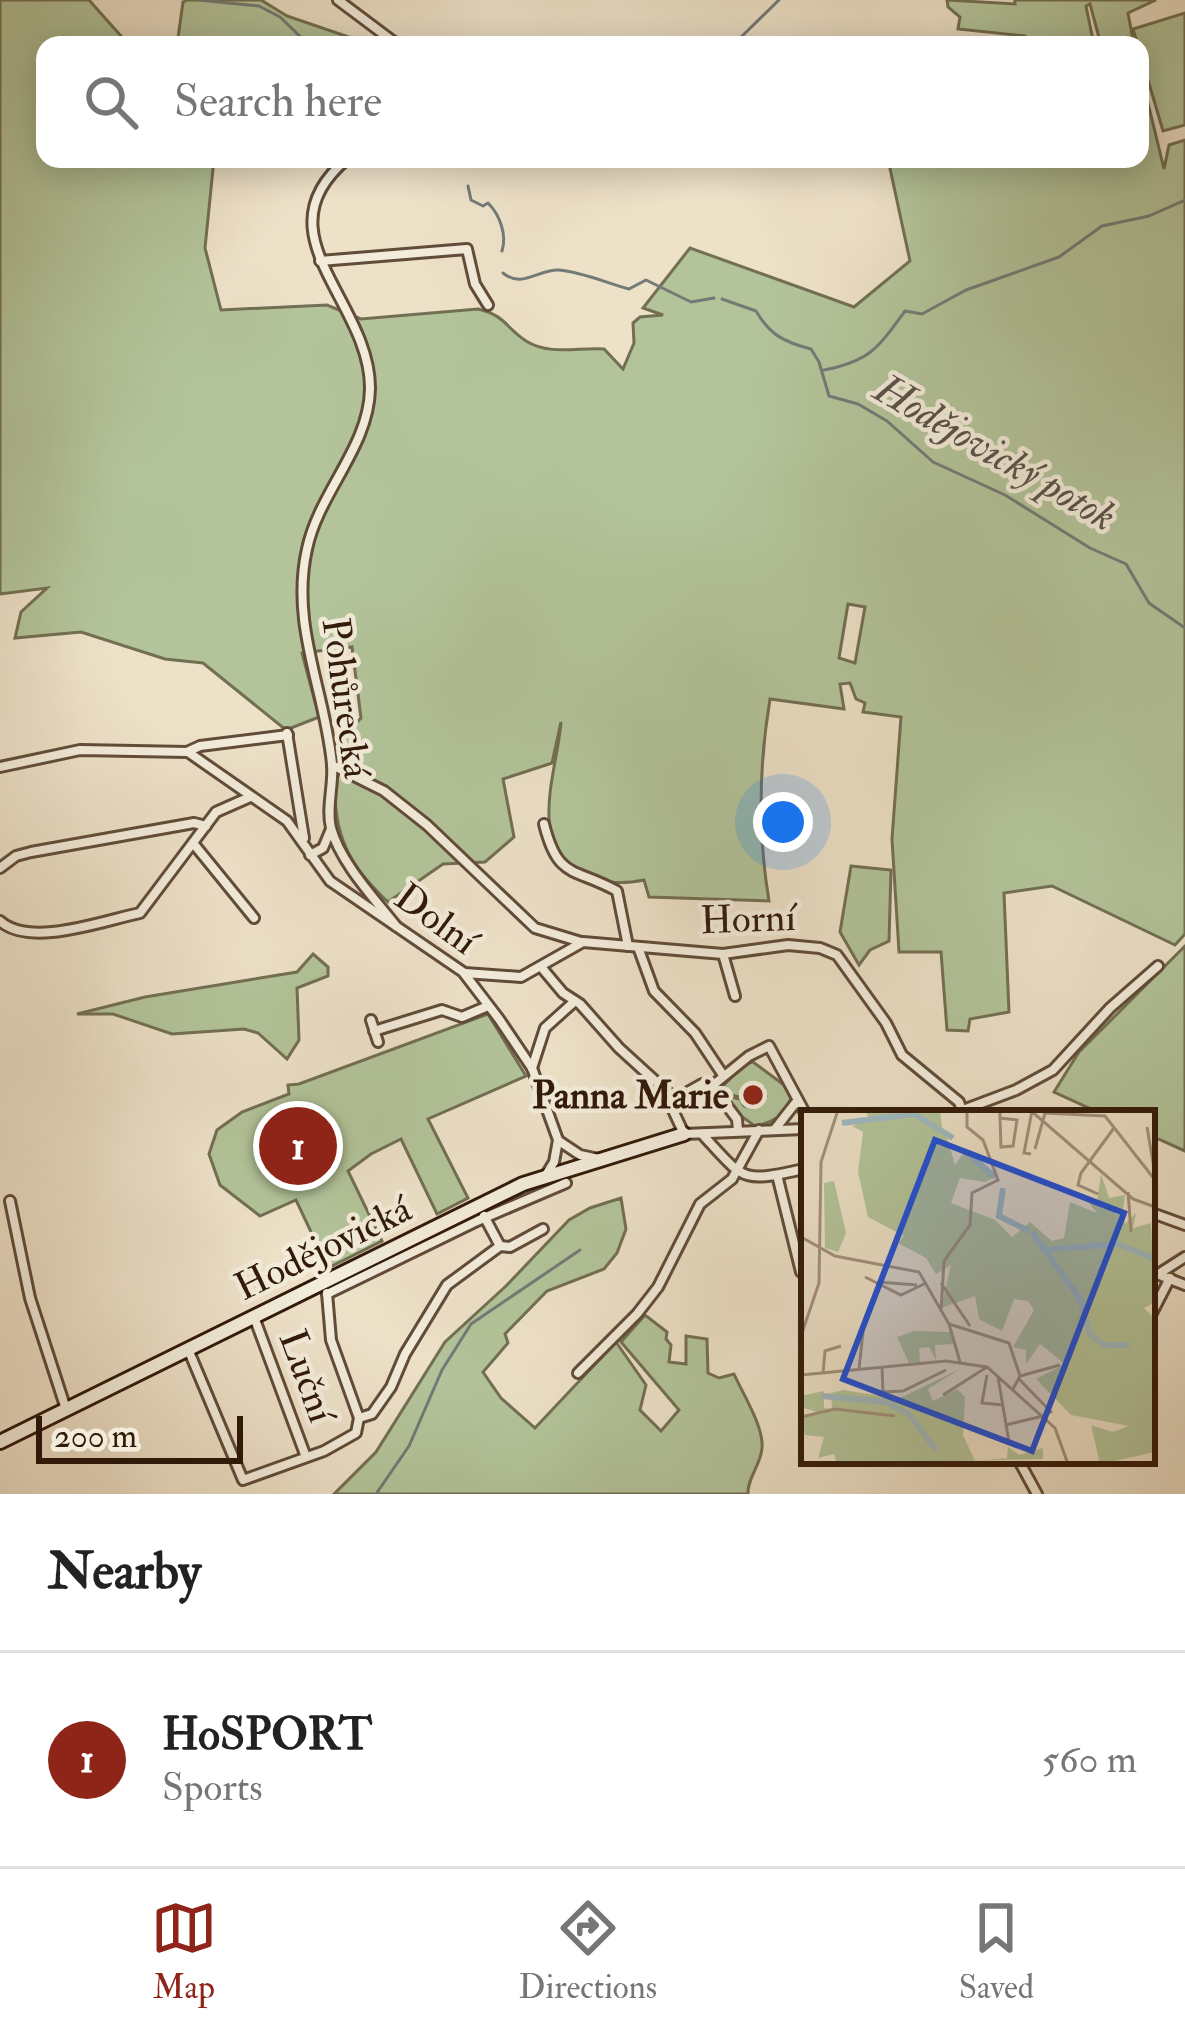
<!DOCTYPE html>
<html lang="en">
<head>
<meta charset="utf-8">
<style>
	:root { --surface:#fff; --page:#f2f2f2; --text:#222; --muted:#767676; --line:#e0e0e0; --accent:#8f2418 }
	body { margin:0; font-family:"IM FELL Double Pica",serif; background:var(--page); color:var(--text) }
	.scale { position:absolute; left:36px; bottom:30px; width:207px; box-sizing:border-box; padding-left:12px; border:6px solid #321a09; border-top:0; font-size:33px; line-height:42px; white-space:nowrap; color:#321a09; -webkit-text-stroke:9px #f3ecdb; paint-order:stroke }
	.you { position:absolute; left:783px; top:822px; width:42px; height:42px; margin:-30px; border:9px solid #fff; border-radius:50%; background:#1a73e8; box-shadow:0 0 0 18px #1a73e833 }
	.badge { display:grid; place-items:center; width:78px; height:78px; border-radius:50%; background:var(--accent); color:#fff; font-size:39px; font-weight:700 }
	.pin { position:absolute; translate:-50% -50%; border:6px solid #fff; box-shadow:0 3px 12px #0006 }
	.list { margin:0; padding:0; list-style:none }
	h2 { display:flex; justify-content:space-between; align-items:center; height:156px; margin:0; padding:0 48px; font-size:51px }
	h2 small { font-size:39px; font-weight:400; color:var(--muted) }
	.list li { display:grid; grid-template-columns:78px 1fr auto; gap:36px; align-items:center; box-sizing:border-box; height:216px; padding:0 48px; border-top:3px solid var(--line) }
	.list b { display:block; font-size:45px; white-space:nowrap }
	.list p { margin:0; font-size:39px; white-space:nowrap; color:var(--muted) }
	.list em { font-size:39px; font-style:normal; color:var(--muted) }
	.icon { flex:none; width:66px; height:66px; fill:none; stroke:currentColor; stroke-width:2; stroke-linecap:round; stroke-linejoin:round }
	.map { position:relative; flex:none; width:1185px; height:1494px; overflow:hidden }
	.search { position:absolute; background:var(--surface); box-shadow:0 6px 30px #0003; left:36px; right:36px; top:36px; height:132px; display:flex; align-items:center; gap:30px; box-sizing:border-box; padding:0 42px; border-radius:24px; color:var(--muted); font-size:45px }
	.sheet { height:372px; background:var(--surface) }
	nav { display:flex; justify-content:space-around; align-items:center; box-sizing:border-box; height:168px; border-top:3px solid var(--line); background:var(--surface); font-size:33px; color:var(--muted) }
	nav a { display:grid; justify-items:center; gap:6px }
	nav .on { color:var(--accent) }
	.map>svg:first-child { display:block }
	.green { fill:#b3c49a; stroke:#726f52; stroke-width:3; fill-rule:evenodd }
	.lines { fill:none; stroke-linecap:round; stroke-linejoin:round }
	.stream { stroke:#737a77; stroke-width:3 }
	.street-casing { stroke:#614c39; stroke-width:14 }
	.secondary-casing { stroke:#321a09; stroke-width:18 }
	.street { stroke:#f3ecdb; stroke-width:8 }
	.secondary { stroke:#f3ecdb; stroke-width:12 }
	.poi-dot { fill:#8f2418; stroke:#f3ecdb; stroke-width:4.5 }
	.labels { text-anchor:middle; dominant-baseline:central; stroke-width:9; stroke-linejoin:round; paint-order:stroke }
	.street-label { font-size:39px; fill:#321a09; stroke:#f3ecdb }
	.poi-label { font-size:39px; font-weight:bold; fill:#321a09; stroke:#f3ecdb; text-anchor:end }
	.water-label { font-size:42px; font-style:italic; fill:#585249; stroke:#f3ecdb }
	.inset-river { fill:none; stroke:#9fbac1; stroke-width:6 }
	.inset-road { fill:none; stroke:#a2917c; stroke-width:3 }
	.view { fill:#1d4ed8; fill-opacity:0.15; stroke:#1d4ed8; stroke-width:6 }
	.inset-edge { fill:none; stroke:#321a09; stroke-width:6 }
</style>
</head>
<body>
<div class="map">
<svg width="1185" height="1494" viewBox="0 0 1185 1494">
	<rect width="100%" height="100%" fill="#ede1c8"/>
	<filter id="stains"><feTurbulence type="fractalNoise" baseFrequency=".00167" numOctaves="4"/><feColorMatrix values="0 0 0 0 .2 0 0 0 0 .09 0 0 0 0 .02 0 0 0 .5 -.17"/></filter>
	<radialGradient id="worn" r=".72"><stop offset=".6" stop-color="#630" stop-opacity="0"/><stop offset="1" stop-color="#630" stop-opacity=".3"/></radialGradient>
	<!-- green -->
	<g class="green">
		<path d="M0,0H89L129,45H45V159H214L205,248L221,310L327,305L361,319L478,309C506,316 504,326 526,341C550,356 578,347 604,349L623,369L634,343L633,323L640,317L663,315L643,308L690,248L854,307L910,261L888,159H1140V70L1164,169L1169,145L1185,140V934L1175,945L1052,886L1004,893L1009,1012L970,1019L968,1031L947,1030L941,952H899L892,839L901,717L863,712L865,703L856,699L850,683L840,684L844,709L770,699C759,765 758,835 769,901L649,897L644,880C618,885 603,883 580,872C526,844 558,768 561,722L552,763L503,779L514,837L485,862L443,864L388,902C332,850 334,817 334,746L361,718L352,647L302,653L319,717L286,730L203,663L165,659L81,632L15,638L21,612L47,588L0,594ZM848,604L865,607L855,663L839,658Z"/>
		<polygon points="187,0 261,0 287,16 372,45 177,45 183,2"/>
		<polygon points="947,0 1015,4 1015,0 1156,0 1128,13 1134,45 1101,45 1090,4 1086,6 1094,45 1031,45 1025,36 958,29 960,17 948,7"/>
		<polygon points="1185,13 1185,125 1163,131 1133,29"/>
		<polygon points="851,866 891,870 889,941 870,950 859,965 840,932"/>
		<polygon points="1185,946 1185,1151 1152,1136 1152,1113 1100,1113 1054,1092 1079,1052"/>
		<polygon points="313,954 328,967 328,976 297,988 299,1040 287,1059 258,1033 244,1029 172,1034 113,1014 77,1014 145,997 297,972"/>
		<polygon points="488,1014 526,1076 428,1119 468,1198 437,1214 401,1139 371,1154 348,1171 382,1241 328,1268 296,1200 260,1216 220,1185 209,1154 217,1130 242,1112 289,1094 288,1085 299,1084"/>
		<path d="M753,1062L784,1085L791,1098C786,1116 772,1123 755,1126L738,1114L726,1096L740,1099L744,1106L752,1108L766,1096L764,1088L756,1084L739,1097L724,1093V1085L744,1064Z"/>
		<path d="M621,1198L626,1229L617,1253L604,1269L547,1291L505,1334L508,1343L483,1372L501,1398L535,1428L616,1342L646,1385L640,1410L661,1431L679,1410L621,1342L645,1315L667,1332L666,1339L671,1345L669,1362L686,1364V1336L707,1339L708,1373L719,1378L734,1374C743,1394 764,1427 762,1448C761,1465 747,1478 748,1494H334L376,1452L445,1342L506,1286L569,1220L590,1208Z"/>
	</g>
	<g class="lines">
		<!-- stream -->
		<g class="stream">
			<polyline points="198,0 259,6 280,17 309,45"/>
			<polyline points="738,40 779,0"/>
			<path d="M468,186L471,200L483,206L488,203C500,215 507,235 502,251"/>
			<path d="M503,273C522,289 538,269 559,270C582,272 607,283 629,289L646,280L691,302L714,298"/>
			<path d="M722,299L756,311C770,335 784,342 811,349L819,362L829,396L858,404L887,421L933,462L1005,495L1090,548L1126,564L1149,603L1185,628"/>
			<path d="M824,370C870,361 878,348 905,311L922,314L966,290L1059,257L1102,226L1149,216L1185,200"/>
			<polyline points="376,1494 409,1446 442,1370 471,1324 580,1250"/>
		</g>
		<defs>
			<g id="street">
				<polyline points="338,0 398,45"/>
				<path d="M347,159C257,234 371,301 370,389C369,447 319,492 307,549C290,625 325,690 332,764C334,785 326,807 331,828C340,862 374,898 396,926"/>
				<polyline points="320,261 467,249 475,284 488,305"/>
				<polyline points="287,733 304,838"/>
				<polyline points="189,751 200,746 288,735"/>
				<polyline points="332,765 384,791 427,825 535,928 581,942"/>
				<polyline points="0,767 80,750 188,752 287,821 330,881 463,972 499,1019 532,1068 558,1140 554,1162 546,1175"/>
				<path d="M544,824C558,880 574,867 617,891L628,946"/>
				<polyline points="193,843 254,918"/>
				<polyline points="310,855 323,848 331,829"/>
				<polyline points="0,868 16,856 31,852 194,823 206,826"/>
				<path d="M0,921C30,948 102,921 140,913L216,812L250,797"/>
				<polyline points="638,947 654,991 695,1033 723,1075"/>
				<polyline points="723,954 735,996"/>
				<polyline points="542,968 563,993 580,1004 619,1048 675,1099"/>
				<polyline points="465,973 521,977 583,942 723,954 788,945 820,948 837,955 886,1023 902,1055 959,1102 963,1113"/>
				<polyline points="371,1020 378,1042"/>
				<polyline points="374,1031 442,1010 462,1017 488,1006"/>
				<polyline points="532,1068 545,1028 575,1001"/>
				<polyline points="712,1086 737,1119 738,1131"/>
				<polyline points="963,1110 1016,1090 1053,1070 1110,1008 1158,966"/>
				<polyline points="775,1129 797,1101"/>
				<polyline points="804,1129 684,1134 672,1108 675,1099 702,1084 712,1086 749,1056 769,1046 805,1113"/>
				<path d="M702,1134C745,1181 741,1183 804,1169"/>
				<polyline points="559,1141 580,1155 599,1159"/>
				<polyline points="777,1175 801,1272"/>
				<polyline points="10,1201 30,1298 66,1409"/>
				<polyline points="1152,1213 1185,1225"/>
				<polyline points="484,1216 500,1246"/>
				<polyline points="1152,1272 1185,1285"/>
				<polyline points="1160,1273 1185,1257"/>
				<polyline points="327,1293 331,1340 359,1418"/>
				<polyline points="327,1294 477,1221 566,1183"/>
				<polyline points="1152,1313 1170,1278"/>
				<polyline points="254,1317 306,1457"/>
				<polyline points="188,1349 243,1480 324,1451 356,1433 359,1418"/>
				<polyline points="578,1373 637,1314 658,1287 700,1204 732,1179 759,1130"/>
				<polyline points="359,1418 372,1414 391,1387 405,1354 447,1285 500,1246 510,1247 543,1229"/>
				<polyline points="1019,1461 1037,1494"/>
			</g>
			<polyline id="secondary" points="0,1442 523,1184 684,1134"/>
		</defs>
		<!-- street casing -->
		<use href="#street" class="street-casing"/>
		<!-- secondary casing -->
		<use href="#secondary" class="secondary-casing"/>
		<!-- street -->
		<use href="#street" class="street"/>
		<!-- secondary -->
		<use href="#secondary" class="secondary"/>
	</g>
	<!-- markers -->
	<circle class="poi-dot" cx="753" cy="1095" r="12"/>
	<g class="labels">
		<!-- street labels -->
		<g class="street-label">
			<text transform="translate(346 698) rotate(82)">Pohůrecká</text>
			<text transform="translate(436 919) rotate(36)">Dolní</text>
			<text transform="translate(748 919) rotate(-2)">Horní</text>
			<text transform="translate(323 1248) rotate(-26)">Hodějovická</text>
			<text transform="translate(307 1376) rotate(70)">Luční</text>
		</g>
		<!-- poi labels -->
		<g class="poi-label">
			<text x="729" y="1095">Panna Marie</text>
		</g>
		<!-- water labels -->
		<g class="water-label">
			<text transform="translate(995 453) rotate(30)">Hodějovický potok</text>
		</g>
	</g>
	<!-- overview -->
	<g transform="translate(801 1110)">
		<rect width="354" height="354" fill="#ede1c8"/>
		<path d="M65,0H139L141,18L114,3L68,9L114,5L145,24L154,55L163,42L173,44L196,66L184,72L159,68L150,93L194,110L211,127L229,112L251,131L263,128L269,92L296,103L285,89L296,92L300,64L308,88L324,85L322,101L313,104L323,105L324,114L335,103L332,118L350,113L354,192L343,198L354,209V342L299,354L290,315L312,322L328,316L270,305L235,269L264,254L239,234L225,254V240L212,237L233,200L227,191L213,189L201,221L178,209L174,186L140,198L150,155L135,164L125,148L97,133L103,126L67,107L57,62L62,22L51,16L68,10ZM33,71L45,123L37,142L24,138L23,73ZM113,221L149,222L152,234L134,235L135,250L128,237L118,238L119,252L108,253L96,227ZM159,259L127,279L132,291L156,279L164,287L162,325L174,351L206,348L207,337L218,345L242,338V349L36,354L33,344L17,348L23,327L4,325L0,308L16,302L0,297V286L23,281V298L31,299L30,283L42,280L97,289Z" fill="#b3c49a"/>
		<path class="inset-river" d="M41,13L113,4L152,28M165,42L194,67M202,78L198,106L228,121M231,122L279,189L289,224L303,235H328M242,140L317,134L354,149M21,286L85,292L108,304L135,340"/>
		<path class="inset-road" d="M229,0L332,89L354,97M199,8L216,10L212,36L200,37L199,8V0M346,17L354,64M234,39L244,3L304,6L354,70M230,44L223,43L231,1M327,82L330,122M297,84L277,75L280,63L313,18M0,127L34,146L118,162L148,214L159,252M64,167L100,185L125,173M77,172L116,175M140,173L169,216M140,202L143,151L169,115L171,83L197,70L182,30L166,17V0M148,214L208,233L219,266L212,279M0,226L18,173L20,52L37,0M81,257L82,282L102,281L145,260M58,259L62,222M22,263L24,241L40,236M0,265L145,251L186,257L254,318L267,354M186,265L181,293L202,295M219,266L259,255M197,267L208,332M218,269L251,303M142,285L186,257M0,307L34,299L94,306M205,315L242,306"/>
		<path class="view" d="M134,30L323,103L231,341L42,269Z"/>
		<rect width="354" height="354" class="inset-edge"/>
	</g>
	<rect width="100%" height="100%" filter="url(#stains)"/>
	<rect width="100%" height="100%" fill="url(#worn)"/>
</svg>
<div class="scale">200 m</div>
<div class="you"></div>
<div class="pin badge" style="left:298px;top:1146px">1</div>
<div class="search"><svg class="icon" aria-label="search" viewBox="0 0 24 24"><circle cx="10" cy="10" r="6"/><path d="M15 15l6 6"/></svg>Search here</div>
</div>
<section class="sheet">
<h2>Nearby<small></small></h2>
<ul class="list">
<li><span class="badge">1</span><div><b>HoSPORT</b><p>Sports</p></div><em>560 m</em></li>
</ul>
</section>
<nav>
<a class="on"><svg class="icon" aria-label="map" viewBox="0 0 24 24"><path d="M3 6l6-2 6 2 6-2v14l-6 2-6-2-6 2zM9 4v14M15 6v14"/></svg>Map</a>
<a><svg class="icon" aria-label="directions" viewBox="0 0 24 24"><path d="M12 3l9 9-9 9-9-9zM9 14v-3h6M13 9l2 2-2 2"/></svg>Directions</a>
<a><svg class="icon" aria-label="saved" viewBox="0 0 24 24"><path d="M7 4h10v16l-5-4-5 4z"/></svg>Saved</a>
</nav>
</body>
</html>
